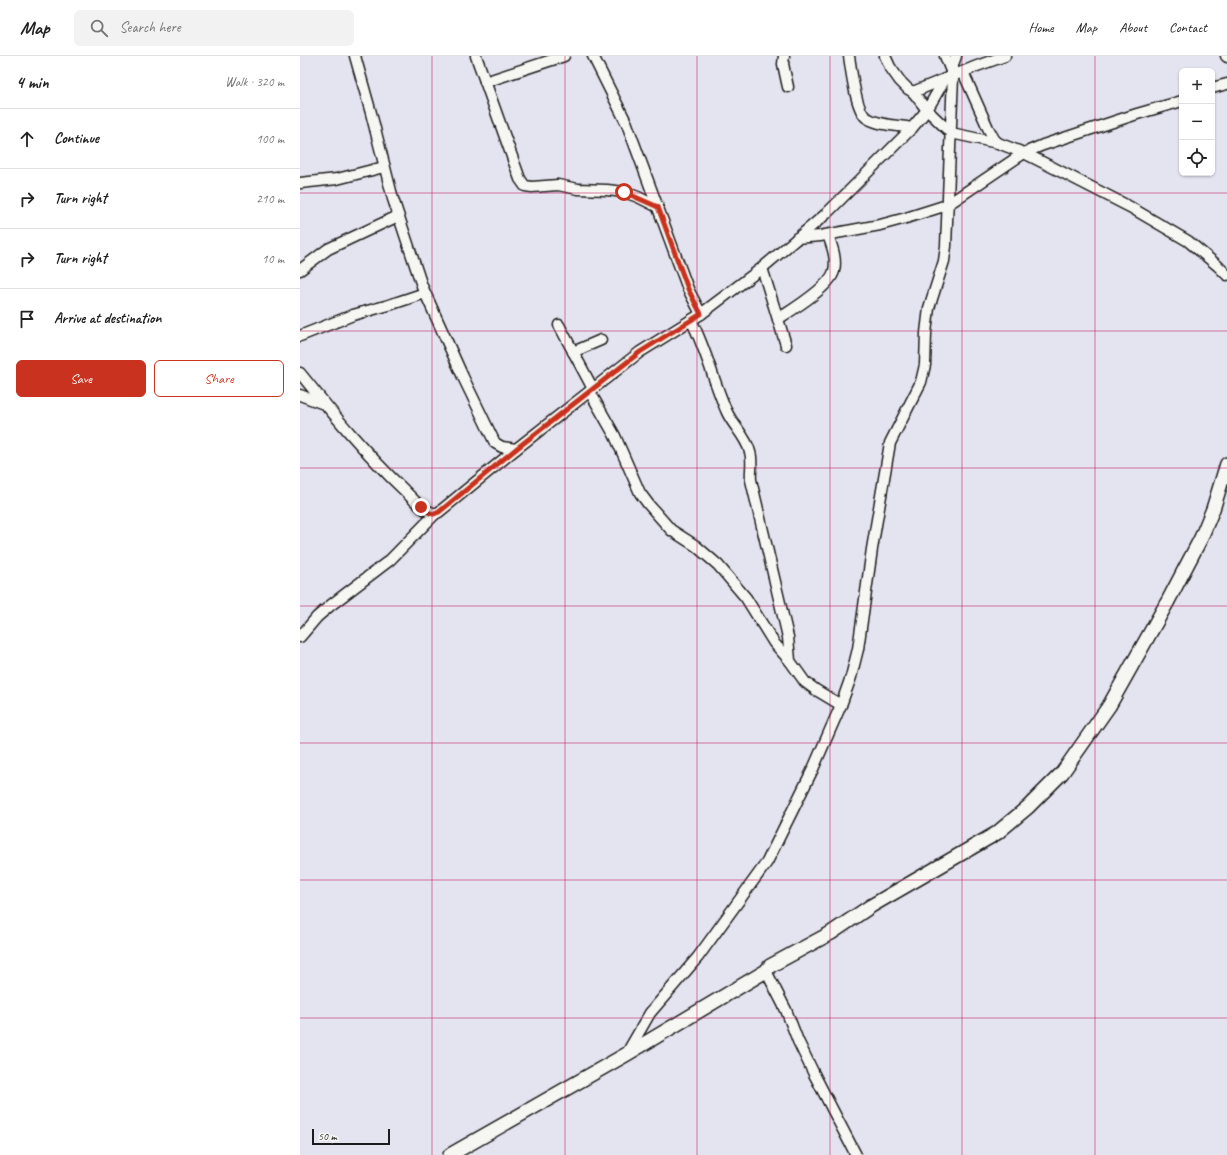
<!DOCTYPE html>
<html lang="en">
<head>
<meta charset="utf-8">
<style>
	:root { --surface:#fff; --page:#f2f2f2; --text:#222; --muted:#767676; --line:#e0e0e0; --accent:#c8321e }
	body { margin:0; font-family:Caveat,sans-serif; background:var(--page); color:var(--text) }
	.controls { position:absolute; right:12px; top:12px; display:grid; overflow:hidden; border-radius:6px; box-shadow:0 1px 3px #0004 }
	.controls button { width:36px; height:36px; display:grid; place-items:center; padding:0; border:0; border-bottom:1px solid var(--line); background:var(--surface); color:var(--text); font:20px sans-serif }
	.scale { position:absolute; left:12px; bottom:10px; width:78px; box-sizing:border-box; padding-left:4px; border:2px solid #1c1c1c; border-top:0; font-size:11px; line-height:14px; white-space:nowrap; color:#1c1c1c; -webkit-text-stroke:3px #f6f6f2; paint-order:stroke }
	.stop { position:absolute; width:12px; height:12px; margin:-9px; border:3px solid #c8321e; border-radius:50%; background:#fff }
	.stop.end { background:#c8321e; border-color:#fff; box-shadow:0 1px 4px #0008 }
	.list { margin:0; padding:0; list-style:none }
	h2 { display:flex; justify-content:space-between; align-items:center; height:52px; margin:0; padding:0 16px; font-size:17px }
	h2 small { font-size:13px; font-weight:400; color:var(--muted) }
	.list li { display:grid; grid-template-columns:26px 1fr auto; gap:12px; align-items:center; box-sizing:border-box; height:60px; padding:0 16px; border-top:1px solid var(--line) }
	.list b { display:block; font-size:15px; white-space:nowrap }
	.list em { font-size:13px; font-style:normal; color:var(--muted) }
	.actions { display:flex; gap:8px; padding:12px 16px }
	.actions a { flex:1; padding:9px 0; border:1px solid var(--accent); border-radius:6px; text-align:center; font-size:14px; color:var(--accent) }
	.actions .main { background:var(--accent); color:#fff }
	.icon { flex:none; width:22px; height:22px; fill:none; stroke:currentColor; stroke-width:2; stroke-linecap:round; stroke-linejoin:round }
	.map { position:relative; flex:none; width:927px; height:1099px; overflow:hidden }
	header { display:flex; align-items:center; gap:24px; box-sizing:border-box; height:56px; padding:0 20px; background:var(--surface); border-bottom:1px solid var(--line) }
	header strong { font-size:19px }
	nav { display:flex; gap:22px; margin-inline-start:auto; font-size:14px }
	.search { width:280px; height:36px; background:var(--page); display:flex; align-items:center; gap:10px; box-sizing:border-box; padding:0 14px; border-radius:6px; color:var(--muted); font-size:15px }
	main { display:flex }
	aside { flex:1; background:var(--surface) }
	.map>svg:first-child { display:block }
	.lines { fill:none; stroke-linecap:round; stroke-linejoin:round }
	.minor-casing { stroke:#1c1c1c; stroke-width:13 }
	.tertiary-casing { stroke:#1c1c1c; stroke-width:16 }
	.minor { stroke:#f6f6f2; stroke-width:10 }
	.tertiary { stroke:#f6f6f2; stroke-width:13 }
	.route { stroke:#c8321e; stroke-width:5 }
	.grid { fill:none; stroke:#c2185b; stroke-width:1; stroke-opacity:0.55 }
</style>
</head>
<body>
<header>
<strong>Map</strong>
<div class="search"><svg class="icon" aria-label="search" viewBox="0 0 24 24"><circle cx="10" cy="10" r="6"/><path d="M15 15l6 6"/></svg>Search here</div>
<nav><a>Home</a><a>Map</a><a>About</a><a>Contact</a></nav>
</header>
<main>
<aside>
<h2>4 min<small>Walk · 320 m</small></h2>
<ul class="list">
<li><svg class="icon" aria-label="ahead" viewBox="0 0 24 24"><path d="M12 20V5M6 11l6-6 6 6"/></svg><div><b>Continue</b></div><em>100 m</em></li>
<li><svg class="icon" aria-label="right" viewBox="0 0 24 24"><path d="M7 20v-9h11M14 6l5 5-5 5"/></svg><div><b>Turn right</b></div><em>210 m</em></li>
<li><svg class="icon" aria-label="right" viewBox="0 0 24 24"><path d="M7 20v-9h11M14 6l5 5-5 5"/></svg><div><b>Turn right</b></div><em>10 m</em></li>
<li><svg class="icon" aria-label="arrive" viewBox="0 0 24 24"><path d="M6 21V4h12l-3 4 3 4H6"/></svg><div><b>Arrive at destination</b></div></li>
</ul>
<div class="actions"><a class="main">Save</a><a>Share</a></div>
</aside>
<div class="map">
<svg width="927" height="1099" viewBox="0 0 927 1099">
	<rect width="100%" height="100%" fill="#e4e3f0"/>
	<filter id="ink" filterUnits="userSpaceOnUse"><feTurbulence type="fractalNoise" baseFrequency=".025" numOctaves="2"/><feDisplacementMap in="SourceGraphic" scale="8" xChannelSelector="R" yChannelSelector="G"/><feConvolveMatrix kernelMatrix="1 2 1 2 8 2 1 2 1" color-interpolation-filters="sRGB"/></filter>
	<g filter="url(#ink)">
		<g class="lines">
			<defs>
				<g id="minor">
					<polyline points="55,0 71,57 93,143 122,230 163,321 195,387 202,391 216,393"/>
					<polyline points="176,0 220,123 225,130 232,131 258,129 278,133 307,134 324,136 338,141 358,151"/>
					<polyline points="293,0 327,68 388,233 401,258"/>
					<polyline points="484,0 483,8 488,31"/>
					<path d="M549,0C551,13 556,56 567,62C580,70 598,69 612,72"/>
					<polyline points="585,0 590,11 600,25 608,33 613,36 627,54 651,77 698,87"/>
					<polyline points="926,0 927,1"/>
					<polyline points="651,15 656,0"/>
					<polyline points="663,16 688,72 694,83 698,87 724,97 748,109 830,151 888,185 918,210 927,219"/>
					<polyline points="185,26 264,0"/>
					<polyline points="912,32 927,28"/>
					<polyline points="613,36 677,10 705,0"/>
					<polyline points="0,127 37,123 84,111"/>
					<polyline points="497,182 520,180 580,169 606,162 647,149 724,97 743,89 837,58 882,45"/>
					<polyline points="462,212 486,289"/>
					<polyline points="0,214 28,193 98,160"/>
					<path d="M478,263C492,254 530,231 534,215C537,203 532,190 528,179"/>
					<path d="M391,264C406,293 413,324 426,354C432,369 446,380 450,396C453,405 450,415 451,424L488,581L490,605L505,626L516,634L541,649"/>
					<polyline points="259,269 293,333"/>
					<polyline points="0,280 53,259 89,249 125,237"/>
					<polyline points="273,296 301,284"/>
					<path d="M0,317C33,358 66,398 104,434C113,443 122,454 135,458L139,456L216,393L340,296L401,258L462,212L526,158L612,72L627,54L645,23"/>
					<polyline points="290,336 315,380 340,437 349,449 371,474 396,490 418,509 446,542 474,587 490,605"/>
					<polyline points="0,339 24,348"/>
					<polyline points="0,581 17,561 31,549 90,504 135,458"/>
					<polyline points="466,915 486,954 498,985 514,1018 556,1099"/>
					<polyline points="327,997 350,957 398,901 467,806 513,713 541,649 551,621 558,593 572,493 590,387 621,326 625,309 626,277 629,252 644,205 646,190 653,20 645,0"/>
				</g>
				<polyline id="tertiary" points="150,1099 327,998 466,915 470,910 531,877 571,850 697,777 728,751 762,717 809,650 868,545 901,482 913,453 927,408"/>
			</defs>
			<!-- minor casing -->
			<use href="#minor" class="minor-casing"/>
			<!-- tertiary casing -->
			<use href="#tertiary" class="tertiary-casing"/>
			<!-- minor -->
			<use href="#minor" class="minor"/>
			<!-- tertiary -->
			<use href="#tertiary" class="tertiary"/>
		</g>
	</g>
	<g class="lines" filter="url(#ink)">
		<!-- route -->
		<polyline class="route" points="121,451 130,457 134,458 139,456 216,393 340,296 401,258 388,233 358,151 324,136"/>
	</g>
	<!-- grid -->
	<path class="grid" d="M132,0V1099M265,0V1099M397,0V1099M530,0V1099M662,0V1099M795,0V1099M0,137H927M0,275H927M0,412H927M0,550H927M0,687H927M0,824H927M0,962H927"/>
</svg>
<div class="controls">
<button>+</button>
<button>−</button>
<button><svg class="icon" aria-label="locate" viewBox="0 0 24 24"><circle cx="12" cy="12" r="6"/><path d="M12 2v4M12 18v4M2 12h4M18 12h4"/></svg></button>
</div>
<div class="scale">50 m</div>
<div class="stop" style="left:324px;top:136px"></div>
<div class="stop end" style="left:121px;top:451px"></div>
</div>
</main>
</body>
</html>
